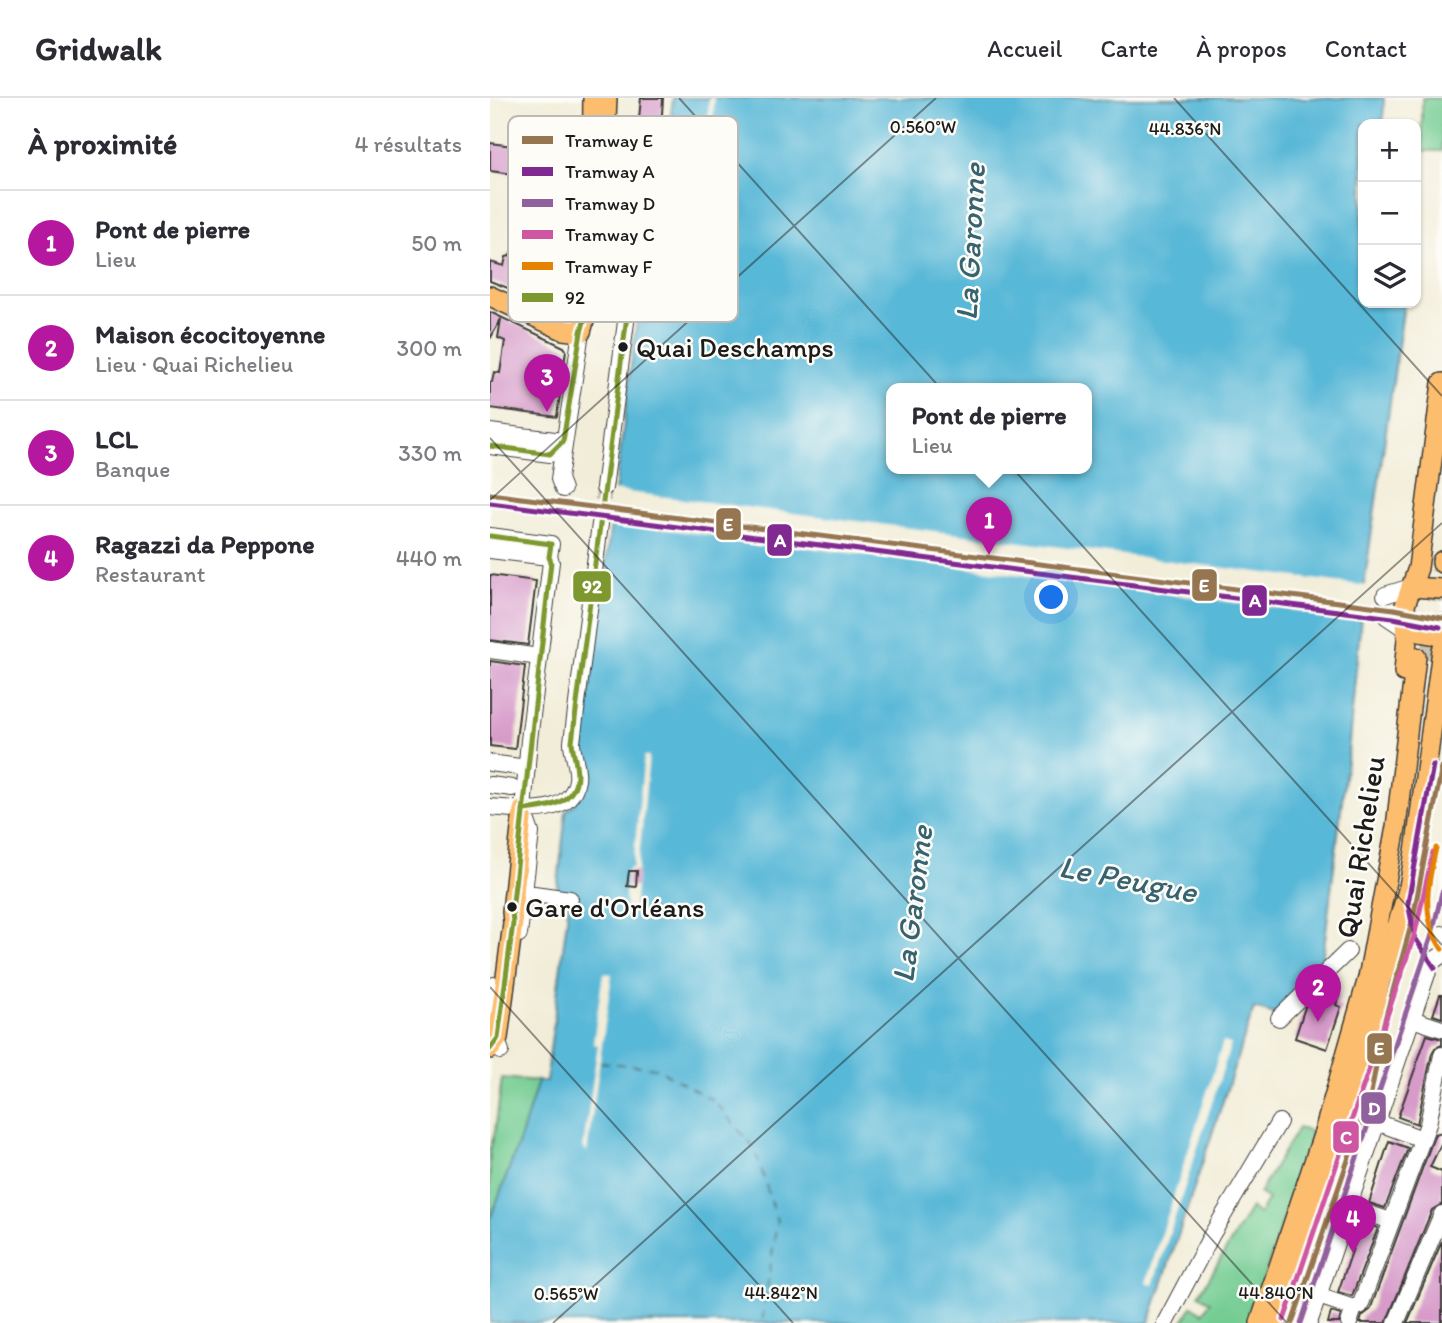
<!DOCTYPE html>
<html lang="fr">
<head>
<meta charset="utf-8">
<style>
	:root { --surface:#fff; --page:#f2f2f3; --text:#2b2b33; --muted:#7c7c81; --line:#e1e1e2; --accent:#b5179e }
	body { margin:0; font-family:Itim,sans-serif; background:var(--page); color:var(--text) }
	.controls { position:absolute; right:21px; top:21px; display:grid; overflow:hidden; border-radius:14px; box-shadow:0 2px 5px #0004 }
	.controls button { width:63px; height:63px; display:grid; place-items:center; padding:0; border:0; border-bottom:2px solid var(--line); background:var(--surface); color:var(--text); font:35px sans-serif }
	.you { position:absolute; left:562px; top:500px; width:24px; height:24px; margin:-18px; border:5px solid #fff; border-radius:50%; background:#1a73e8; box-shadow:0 0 0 10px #1a73e833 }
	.badge { display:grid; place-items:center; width:46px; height:46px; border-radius:50%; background:var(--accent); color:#fff; font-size:23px; font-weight:700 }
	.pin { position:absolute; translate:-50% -58px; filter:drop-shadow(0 2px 4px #0008) }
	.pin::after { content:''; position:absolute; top:37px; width:24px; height:21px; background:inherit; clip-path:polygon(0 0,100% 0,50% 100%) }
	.popup { position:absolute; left:396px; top:285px; width:206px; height:91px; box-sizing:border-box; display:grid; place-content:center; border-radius:14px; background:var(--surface); filter:drop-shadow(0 2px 5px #0005); font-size:23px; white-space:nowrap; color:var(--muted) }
	.popup b { font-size:26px; color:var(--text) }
	.popup::after { content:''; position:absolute; left:50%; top:100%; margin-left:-14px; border:14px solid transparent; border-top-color:var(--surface) }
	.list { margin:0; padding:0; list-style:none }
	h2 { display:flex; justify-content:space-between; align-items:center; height:91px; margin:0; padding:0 28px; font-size:30px }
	h2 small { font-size:23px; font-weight:400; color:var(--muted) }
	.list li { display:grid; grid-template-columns:46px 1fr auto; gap:21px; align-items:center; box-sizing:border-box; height:105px; padding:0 28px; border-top:2px solid var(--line) }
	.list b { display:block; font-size:26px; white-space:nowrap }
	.list p { margin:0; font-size:23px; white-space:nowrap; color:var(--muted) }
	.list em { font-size:23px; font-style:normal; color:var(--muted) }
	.icon { flex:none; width:38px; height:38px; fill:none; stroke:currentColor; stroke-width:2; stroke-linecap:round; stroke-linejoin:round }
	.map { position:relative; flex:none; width:952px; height:1225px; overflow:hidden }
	header { display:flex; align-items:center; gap:42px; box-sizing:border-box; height:98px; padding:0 35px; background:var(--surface); border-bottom:2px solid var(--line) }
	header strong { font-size:33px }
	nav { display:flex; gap:38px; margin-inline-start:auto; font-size:24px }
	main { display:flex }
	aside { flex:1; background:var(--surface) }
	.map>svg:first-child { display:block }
	.green { fill:#73cc92; stroke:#487457; stroke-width:2 }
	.water { fill:#58b8d7; stroke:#3a6a7a; stroke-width:2; fill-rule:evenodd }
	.pier { fill:#f2edd8 }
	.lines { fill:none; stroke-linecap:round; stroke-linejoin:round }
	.ferry { stroke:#376270; stroke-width:2; stroke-dasharray:9 7; stroke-linecap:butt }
	.building { fill:#d79bca }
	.minor-tunnel { stroke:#c7c3b2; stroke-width:16; stroke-dasharray:16 8; stroke-linecap:butt }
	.major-tunnel { stroke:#c7c3b2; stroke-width:19; stroke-dasharray:19 10; stroke-linecap:butt }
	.minor-casing { stroke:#3c3b38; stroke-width:18 }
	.major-casing { stroke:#3c3b38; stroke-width:22 }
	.minor { stroke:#fff; stroke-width:16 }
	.major { stroke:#fcbd6e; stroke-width:19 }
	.bus-1-casing { stroke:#fdfcf7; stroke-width:10 }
	.bus-1 { stroke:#7c982e; stroke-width:5 }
	.tram-1-casing { stroke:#fdfcf7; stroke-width:10 }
	.tram-2-casing { stroke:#fdfcf7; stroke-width:10 }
	.tram-3-casing { stroke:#fdfcf7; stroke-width:10 }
	.tram-4-casing { stroke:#fdfcf7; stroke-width:10 }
	.tram-5-casing { stroke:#fdfcf7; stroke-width:10 }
	.tram-1 { stroke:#967651; stroke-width:5 }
	.tram-2 { stroke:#802990; stroke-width:5 }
	.tram-3 { stroke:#91619d; stroke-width:5 }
	.tram-4 { stroke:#cf56a0; stroke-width:5 }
	.tram-5 { stroke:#e58201; stroke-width:5 }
	.ticks { fill:none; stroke:#1c1c1c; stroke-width:2; stroke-opacity:0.45 }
	.bus-dot { fill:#1c1c1c; stroke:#fdfcf7; stroke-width:2.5 }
	.labels { text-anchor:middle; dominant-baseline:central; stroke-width:5; stroke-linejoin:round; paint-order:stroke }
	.bus-label { font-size:28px; fill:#1c1c1c; stroke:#fdfcf7; text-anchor:start }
	.street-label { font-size:30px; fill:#1c1c1c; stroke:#fdfcf7 }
	.water-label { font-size:32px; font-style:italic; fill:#376270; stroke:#fdfcf7 }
	.key { fill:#fdfcf7; stroke:#bab9b5; stroke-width:2 }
	.key-label { font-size:19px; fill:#1c1c1c }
	.ticks-label { font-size:18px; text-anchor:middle; fill:#1c1c1c; stroke:#fdfcf7; stroke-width:5; stroke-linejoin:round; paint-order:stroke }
	.line-badge { stroke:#fdfcf7; stroke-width:2.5 }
	.badge-label { font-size:19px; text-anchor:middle; font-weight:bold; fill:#fff }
</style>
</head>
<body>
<header>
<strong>Gridwalk</strong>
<nav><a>Accueil</a><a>Carte</a><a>À propos</a><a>Contact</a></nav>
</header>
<main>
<aside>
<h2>À proximité<small>4 résultats</small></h2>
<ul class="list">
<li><span class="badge">1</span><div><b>Pont de pierre</b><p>Lieu</p></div><em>50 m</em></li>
<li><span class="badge">2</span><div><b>Maison écocitoyenne</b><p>Lieu · Quai Richelieu</p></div><em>300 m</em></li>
<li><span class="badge">3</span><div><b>LCL</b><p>Banque</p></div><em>330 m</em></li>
<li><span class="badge">4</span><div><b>Ragazzi da Peppone</b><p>Restaurant</p></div><em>440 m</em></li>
</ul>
</aside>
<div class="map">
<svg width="952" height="1225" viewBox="0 0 952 1225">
	<rect width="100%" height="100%" fill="#fdfcf7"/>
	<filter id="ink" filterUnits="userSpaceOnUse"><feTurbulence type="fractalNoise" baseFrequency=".0143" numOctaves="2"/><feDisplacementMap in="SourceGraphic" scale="14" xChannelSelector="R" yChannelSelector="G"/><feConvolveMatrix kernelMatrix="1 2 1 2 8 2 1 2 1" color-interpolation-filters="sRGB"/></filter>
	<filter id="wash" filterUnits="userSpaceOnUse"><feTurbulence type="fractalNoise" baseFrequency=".00686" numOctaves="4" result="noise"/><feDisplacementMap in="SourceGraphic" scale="28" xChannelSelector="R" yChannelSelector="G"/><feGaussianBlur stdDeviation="1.57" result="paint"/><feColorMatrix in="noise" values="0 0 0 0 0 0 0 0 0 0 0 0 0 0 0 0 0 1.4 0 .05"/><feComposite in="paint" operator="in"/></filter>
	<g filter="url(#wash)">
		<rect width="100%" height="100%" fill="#f2edd8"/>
		<!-- green -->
		<g class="green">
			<rect x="932" y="0" width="20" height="53"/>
			<polygon points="12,980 48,983 30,1042 0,1122 0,1052 5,1033"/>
			<polygon points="808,1030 822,1034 759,1225 692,1225 702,1208 713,1215 720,1204 709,1197 761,1110 769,1116 778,1101 769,1095"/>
			<polygon points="860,1047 870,1050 812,1221 803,1218"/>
		</g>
		<!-- water -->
		<path class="water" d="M183,0H894L893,26H873V205L914,206L874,488L858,655L834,850L830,867L785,916L764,910L659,1225H0V1122L30,1042L48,983H56L80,797L67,795L76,713C109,687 95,678 93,644L155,159C168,134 180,128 171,97ZM401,291H597V371H401Z"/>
		<!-- pier -->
		<g class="pier">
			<polygon points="219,0 224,0 222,47 219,49 217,47"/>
			<polygon points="121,392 878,488 874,521 118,424"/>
			<polygon points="154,658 159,658 144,810 141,815 136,814 135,791 137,772 143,769"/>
			<polygon points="113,875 122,876 97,1054 93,1050 108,947 103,946"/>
			<polygon points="733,944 741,946 663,1187 656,1185"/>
		</g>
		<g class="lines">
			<!-- ferry -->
			<polyline class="ferry" points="110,964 166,970 224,1003 265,1051 287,1123 272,1225"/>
		</g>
		<g id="blocks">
			<!-- building -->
			<g class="building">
				<polygon points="151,0 173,0 171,32 154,30 155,22 149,21"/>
				<polygon points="0,45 38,50 35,75 55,63 60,51 81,54 80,65 71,64 63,83 77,88 76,99 58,97 49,121 67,128 44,193 33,196 0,183 0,164 14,168 16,159 20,158 28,135 27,128 32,126 41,102 38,97 43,96 49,79 0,73"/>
				<polygon points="0,214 74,249 76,252 67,319 0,310 0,284 2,284 4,274 10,275 15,243 8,240 11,221 0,241"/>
				<polygon points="0,477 46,483 38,547 0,542"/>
				<polygon points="0,563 35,568 25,651 0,648"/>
				<polygon points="139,773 147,773 146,789 137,788"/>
				<polygon points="834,891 849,896 846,907 851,909 837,951 805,940 815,909"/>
				<polygon points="950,897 952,897 952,920 943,917"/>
				<polygon points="937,937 952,941 952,947 945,950 942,955 927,1026 908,1019"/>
				<polygon points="952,1034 952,1044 940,1069 952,1074 952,1106 942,1112 896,1225 870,1225 872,1218 880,1212 945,1036"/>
				<polygon points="899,1043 918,1050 895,1110 879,1105"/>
				<polygon points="872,1124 888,1130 862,1198 848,1194"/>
				<polygon points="952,1143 952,1225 917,1225"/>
				<polygon points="841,1214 851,1217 849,1225 838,1225"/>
			</g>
		</g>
	</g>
	<g filter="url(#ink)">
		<use href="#blocks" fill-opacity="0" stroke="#3c3b38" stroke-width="2"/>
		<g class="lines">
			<!-- minor-tunnel -->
			<polyline class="minor-tunnel" points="110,426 114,390"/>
			<!-- major-tunnel -->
			<polyline class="major-tunnel" points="939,561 952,465"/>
			<defs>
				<g id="minor">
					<polyline points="0,334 73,343"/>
					<polyline points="0,348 60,356 73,343"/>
					<path d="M114,390L145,156C149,145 158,138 162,127C174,95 136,87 115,84"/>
					<path d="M73,391L69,381L91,234C80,221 76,201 79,184"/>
					<polyline points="0,438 61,446 59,459 61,464 39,642 33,712 41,735 29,836"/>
					<polyline points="0,452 59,459"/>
					<polyline points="895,497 921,489"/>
					<polyline points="896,518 917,532"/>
					<polyline points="0,552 49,559"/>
					<polyline points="0,665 37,670"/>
					<polyline points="0,687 22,690"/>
					<path d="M0,709C26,711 81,721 87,682C89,669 82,657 82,644L110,426"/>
					<polyline points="34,797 44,796 80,801"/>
					<polyline points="952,836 952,842"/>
					<path d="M4,887C5,911 1,930 11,953"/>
					<polyline points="789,920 858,853"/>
					<polyline points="922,921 952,931"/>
					<polyline points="857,1013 932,1041"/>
					<polyline points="859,1109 901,1123"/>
					<polyline points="828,1198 864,1210"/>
					<polyline points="675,1225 721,1138 789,1024"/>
					<polyline points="819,1225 937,876 944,862 952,857"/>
					<polyline points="859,1225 864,1210 870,1208 938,1026 952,957"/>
					<polyline points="906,1225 952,1116"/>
				</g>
				<g id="major">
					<polyline points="0,198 73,232 91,234 99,206 112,113 117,0"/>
					<path d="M26,209C47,207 64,201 78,185C107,152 102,44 103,0"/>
					<polyline points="952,465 952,463"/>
					<polyline points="921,489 952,491"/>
					<polyline points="917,532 952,538"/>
					<polyline points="914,574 917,541 915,507 928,470 952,285"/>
					<polyline points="892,878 919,789 926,747 952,552"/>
					<polyline points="0,951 8,940 23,825 22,813 33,712"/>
					<polyline points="770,1225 834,1034 878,880 906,729 926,559"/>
					<polyline points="787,1225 863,993 894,868"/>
				</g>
			</defs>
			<!-- minor casing -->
			<use href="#minor" class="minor-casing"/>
			<!-- major casing -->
			<use href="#major" class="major-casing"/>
			<!-- minor -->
			<use href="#minor" class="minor"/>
			<!-- major -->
			<use href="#major" class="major"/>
			<defs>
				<g id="bus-1">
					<path d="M0,348L60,356L73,343L91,234L99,206L115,84C138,88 172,96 162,126C159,137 150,146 145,156L82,644C83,655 87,666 87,677C86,706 56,710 33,712"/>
					<polyline points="0,438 61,446 59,459 61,464 22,813 23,825 8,940 0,951"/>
				</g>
			</defs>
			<!-- bus-1 casing -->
			<use href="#bus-1" class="bus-1-casing"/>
			<!-- bus-1 -->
			<use href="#bus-1" class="bus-1"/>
			<defs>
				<g id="tram-1">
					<polyline points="0,396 904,511 952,520"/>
					<polyline points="802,1225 881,995 894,925 923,820 952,669"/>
				</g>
				<g id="tram-2">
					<polyline points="0,405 903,520 950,529"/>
					<polyline points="943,667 918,805 925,840 945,870"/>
				</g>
				<polyline id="tram-3" points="811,1225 941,840 952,794"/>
				<polyline id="tram-4" points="794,1222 925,835 943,754"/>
				<path id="tram-5" d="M946,750C938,784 930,820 952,851"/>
			</defs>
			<!-- tram-1 casing -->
			<use href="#tram-1" class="tram-1-casing"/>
			<!-- tram-2 casing -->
			<use href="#tram-2" class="tram-2-casing"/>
			<!-- tram-3 casing -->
			<use href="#tram-3" class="tram-3-casing"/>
			<!-- tram-4 casing -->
			<use href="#tram-4" class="tram-4-casing"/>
			<!-- tram-5 casing -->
			<use href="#tram-5" class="tram-5-casing"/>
			<!-- tram-1 -->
			<use href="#tram-1" class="tram-1"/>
			<!-- tram-2 -->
			<use href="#tram-2" class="tram-2"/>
			<!-- tram-3 -->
			<use href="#tram-3" class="tram-3"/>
			<!-- tram-4 -->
			<use href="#tram-4" class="tram-4"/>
			<!-- tram-5 -->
			<use href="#tram-5" class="tram-5"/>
		</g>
	</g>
	<!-- ticks -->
	<path class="ticks" d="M189,0L952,847M684,0L952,298M0,340L797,1225M0,402L446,0M0,889L303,1225M63,1225L952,425"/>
	<!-- markers -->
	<g class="bus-dot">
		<circle cx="133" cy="249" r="6"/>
		<circle cx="22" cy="809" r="6"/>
	</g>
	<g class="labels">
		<!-- bus labels -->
		<g class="bus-label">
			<text x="146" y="249">Quai Deschamps</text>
			<text x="35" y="809">Gare d'Orléans</text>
		</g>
		<!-- street labels -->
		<g class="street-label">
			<text transform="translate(870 749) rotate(-81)">Quai Richelieu</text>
		</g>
		<!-- water labels -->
		<g class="water-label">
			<text transform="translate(480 144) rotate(-87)">La Garonne</text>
			<text transform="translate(638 781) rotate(11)">Le Peugue</text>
			<text transform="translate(422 806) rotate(-83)">La Garonne</text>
		</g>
	</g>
	<!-- legend -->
	<rect x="18" y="18" width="230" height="206" rx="10" class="key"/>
	<rect x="32" y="38" width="31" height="8" fill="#967651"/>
	<rect x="32" y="69" width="31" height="9" fill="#802990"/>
	<rect x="32" y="101" width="31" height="8" fill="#91619d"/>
	<rect x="32" y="132" width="31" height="9" fill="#cf56a0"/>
	<rect x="32" y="164" width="31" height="8" fill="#e58201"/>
	<rect x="32" y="195" width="31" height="9" fill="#7c982e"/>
	<g class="key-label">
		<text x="75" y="49">Tramway E</text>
		<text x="75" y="80">Tramway A</text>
		<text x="75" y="112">Tramway D</text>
		<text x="75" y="143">Tramway C</text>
		<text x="75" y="175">Tramway F</text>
		<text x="75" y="206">92</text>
	</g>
	<g class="ticks-label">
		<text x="433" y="35">0.560°W</text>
		<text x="695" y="37">44.836°N</text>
		<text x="291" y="1201">44.842°N</text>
		<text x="786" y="1201">44.840°N</text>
		<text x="76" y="1202">0.565°W</text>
	</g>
	<g class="line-badge">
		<rect x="225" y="409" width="27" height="34" rx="7" fill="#967651"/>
		<rect x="276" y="425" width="27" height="34" rx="7" fill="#802990"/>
		<rect x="701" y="470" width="27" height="34" rx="7" fill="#967651"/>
		<rect x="82" y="472" width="40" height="33" rx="7" fill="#7c982e"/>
		<rect x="751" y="486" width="27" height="33" rx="7" fill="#802990"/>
		<rect x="876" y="934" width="27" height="33" rx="7" fill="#967651"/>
		<rect x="870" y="993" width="27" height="34" rx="7" fill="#91619d"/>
		<rect x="842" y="1022" width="28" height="34" rx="7" fill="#cf56a0"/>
	</g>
	<g class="badge-label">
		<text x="238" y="433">E</text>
		<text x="290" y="449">A</text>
		<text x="714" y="494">E</text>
		<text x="102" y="495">92</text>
		<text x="765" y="509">A</text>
		<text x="889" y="957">E</text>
		<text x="884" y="1017">D</text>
		<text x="856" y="1046">C</text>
	</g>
</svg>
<div class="controls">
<button>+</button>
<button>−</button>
<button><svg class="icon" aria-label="layers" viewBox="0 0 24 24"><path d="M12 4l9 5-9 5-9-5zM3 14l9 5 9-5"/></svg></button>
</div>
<div class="you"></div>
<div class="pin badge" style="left:499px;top:457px">1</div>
<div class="popup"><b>Pont de pierre</b>Lieu</div>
<div class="pin badge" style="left:828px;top:924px">2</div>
<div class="pin badge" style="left:57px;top:314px">3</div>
<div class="pin badge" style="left:863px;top:1155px">4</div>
</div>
</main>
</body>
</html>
